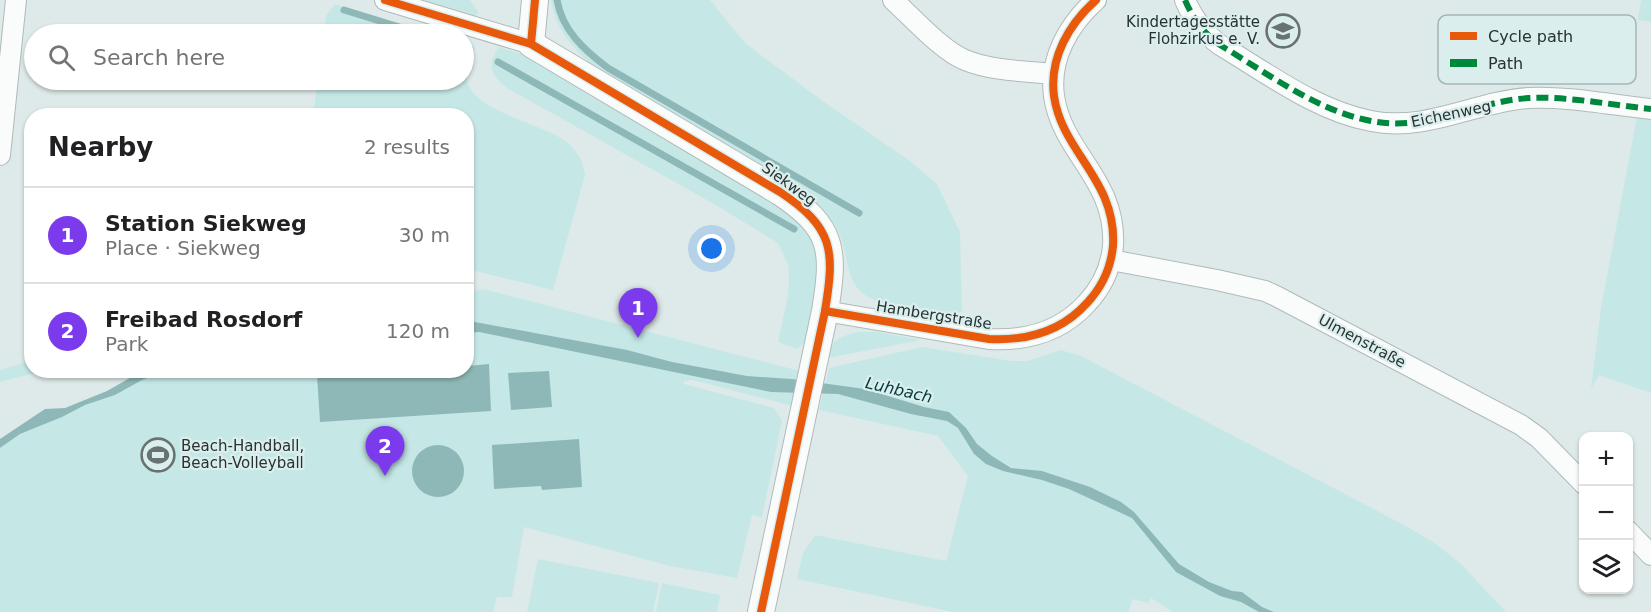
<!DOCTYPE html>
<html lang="en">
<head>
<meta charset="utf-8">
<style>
	:root { --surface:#fff; --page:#f6f6f6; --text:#202124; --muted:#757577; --line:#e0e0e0; --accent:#7c3aed }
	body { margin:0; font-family:"DejaVu Sans",sans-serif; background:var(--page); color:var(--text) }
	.controls { position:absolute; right:18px; bottom:18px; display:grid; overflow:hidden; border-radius:12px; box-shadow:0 2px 4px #0004 }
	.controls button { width:54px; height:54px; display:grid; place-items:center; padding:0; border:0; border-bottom:2px solid var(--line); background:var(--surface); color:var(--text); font:30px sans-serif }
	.you { position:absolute; left:712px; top:249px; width:21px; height:21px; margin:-15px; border:4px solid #fff; border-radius:50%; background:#1a73e8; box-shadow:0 0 0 9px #1a73e833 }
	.badge { display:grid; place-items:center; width:39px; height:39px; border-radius:50%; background:var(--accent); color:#fff; font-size:20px; font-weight:700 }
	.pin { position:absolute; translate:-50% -50px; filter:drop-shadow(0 2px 3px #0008) }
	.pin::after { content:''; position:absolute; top:32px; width:21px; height:18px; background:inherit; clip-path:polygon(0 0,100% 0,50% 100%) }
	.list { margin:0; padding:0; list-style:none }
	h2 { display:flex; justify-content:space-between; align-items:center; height:78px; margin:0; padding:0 24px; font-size:26px }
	h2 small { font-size:20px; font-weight:400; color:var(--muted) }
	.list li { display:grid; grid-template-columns:39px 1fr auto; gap:18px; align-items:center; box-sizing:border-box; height:96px; padding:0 24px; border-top:2px solid var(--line) }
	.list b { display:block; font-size:22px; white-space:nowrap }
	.list p { margin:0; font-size:20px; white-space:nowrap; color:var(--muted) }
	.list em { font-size:20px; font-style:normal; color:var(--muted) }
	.icon { flex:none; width:33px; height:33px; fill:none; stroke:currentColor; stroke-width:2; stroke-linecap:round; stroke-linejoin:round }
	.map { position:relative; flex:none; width:1651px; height:612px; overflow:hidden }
	.search { position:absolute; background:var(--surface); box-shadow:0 2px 4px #0004; left:24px; top:24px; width:450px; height:66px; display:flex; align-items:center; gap:15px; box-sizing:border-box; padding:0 21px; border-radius:33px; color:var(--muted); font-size:22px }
	.panel { position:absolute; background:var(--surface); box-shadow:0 2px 4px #0004; left:24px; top:108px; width:450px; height:270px; border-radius:24px }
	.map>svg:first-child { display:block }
	.green { fill:#c5e8e6 }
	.water { fill:#8eb8b7 }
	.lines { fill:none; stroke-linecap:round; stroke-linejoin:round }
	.stream { stroke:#8eb8b7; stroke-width:7 }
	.minor-casing { stroke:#b0bab9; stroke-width:22 }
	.tertiary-casing { stroke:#b0bab9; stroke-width:28 }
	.minor { stroke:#fafcfc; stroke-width:20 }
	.tertiary { stroke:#fafcfc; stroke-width:26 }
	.quiet { stroke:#00873e; stroke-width:6; stroke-dasharray:12 6; stroke-linecap:butt }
	.cycleway-casing { stroke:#daeeed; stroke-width:11 }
	.cycleway { stroke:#e8590c; stroke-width:8 }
	.labels { text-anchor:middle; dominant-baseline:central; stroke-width:4.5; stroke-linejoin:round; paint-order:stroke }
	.poi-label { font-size:15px; fill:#293131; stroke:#daeeed; text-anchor:end }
	.street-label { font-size:15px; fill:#293131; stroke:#daeeed }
	.water-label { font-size:16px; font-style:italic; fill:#033b3a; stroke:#daeeed }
	.key { fill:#daeeed; stroke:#a5b5b5; stroke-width:1.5 }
	.key-label { font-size:16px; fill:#293131 }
</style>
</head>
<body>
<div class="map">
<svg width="1651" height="612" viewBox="0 0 1651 612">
	<rect width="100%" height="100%" fill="#deeae9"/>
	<!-- green -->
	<g class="green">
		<polygon points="426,0 470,0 478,12 476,18 425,3"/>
		<path d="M551,0H710L745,43L824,102L910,161L937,184L960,232L962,312C937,311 877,310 859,290C847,277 847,255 841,238C831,211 807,195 784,179L598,70C574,50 556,31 551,0Z"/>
		<polygon points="1641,0 1651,0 1651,22 1638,20"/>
		<polygon points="335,4 434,34 324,34 326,16"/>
		<path d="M464,44L475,47C472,55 467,65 467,74C463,111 548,124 569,144C579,154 583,162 585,175L553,290L467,269L466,116L313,115L318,80H464Z"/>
		<path d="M499,47L540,60L792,211C798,218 805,225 810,233C828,261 811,313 804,343L797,349L778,342L788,295L789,278L788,265L778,243L714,204L507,88C491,76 486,65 499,47Z"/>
		<polygon points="1637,117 1651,118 1651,393 1599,375 1591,389 1601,308"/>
		<polygon points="484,289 800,371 792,406 693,380 684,381 684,384 774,408 782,421 762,517 752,515 737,578 670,566 524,527 512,597 497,597 493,612 0,612 0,448 20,434 62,417 85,405 115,395 142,380 166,371 466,370 467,293"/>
		<path d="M858,332H877L921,340L833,357L825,356C831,341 842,335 858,332Z"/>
		<polygon points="922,347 1012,361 1027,361 1061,350 1081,356 1406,526 1436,544 1461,564 1506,612 1173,612 1151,598 1148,603 1132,599 1129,612 953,612 797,579 803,553 815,535 946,561 968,476 938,436 819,410 829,368"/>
		<polygon points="31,361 32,370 42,371 0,382 0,370"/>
		<polygon points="538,559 659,583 653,612 527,612"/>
		<polygon points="662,583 720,595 717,612 656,612"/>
	</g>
	<!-- water -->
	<g class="water">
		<polygon points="475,322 627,350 672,362 747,376 792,379 865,389 924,407 949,412 966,428 977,444 992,456 1011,468 1042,471 1090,487 1121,502 1134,512 1179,564 1209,582 1232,591 1242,592 1262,607 1274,612 1259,612 1241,602 1220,596 1176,572 1132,518 1069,489 1042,480 1003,471 986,464 974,454 958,428 947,421 911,414 838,394 771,392 479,332 467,333 466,323"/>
		<polygon points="489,364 491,411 320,422 317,375 388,370 466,370 467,366"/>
		<polygon points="142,371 166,371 142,380 115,395 85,405 62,417 20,434 0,448 0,439 45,409 65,408 107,391"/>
		<polygon points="549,371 552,407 511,410 508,373"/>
		<polygon points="579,439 582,487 542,490 541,486 494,489 492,445"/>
		<circle cx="438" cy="471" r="26"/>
	</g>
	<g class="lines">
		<!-- stream -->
		<g class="stream">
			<path d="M557,0C562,30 584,50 608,68L859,213"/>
			<polyline points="344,10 422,34"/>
			<polyline points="498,62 794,229"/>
		</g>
		<defs>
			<g id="minor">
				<polyline points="385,0 531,44"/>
				<path d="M893,0C912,17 942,51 965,60C992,71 1024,71 1053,74"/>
				<path d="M1185,0C1193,19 1204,33 1220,45C1267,73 1317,111 1371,121C1426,132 1474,102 1528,98C1568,96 1611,105 1651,109"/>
				<polyline points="0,155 16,0"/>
				<polyline points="1111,260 1217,280 1265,291 1276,296 1521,425 1539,438 1584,484"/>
				<path d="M825,311L989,339C1027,341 1061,332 1087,303C1102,287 1111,267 1113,246C1117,180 1062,153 1054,96C1049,58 1069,24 1096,0"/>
				<polyline points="1628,531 1651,555"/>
			</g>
			<path id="tertiary" d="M535,0L531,44L780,192C834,228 835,250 825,311L761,612"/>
		</defs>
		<!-- minor casing -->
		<use href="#minor" class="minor-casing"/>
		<!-- tertiary casing -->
		<use href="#tertiary" class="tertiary-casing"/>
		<!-- minor -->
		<use href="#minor" class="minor"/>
		<!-- tertiary -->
		<use href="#tertiary" class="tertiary"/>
		<!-- quiet -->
		<path class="quiet" d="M1185,0C1193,19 1204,33 1220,45C1267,73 1317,111 1371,121C1426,132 1474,102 1528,98C1568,96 1611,105 1651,109"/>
		<defs>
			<g id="cycleway">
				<polyline points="385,0 531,44"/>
				<path d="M535,0L531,44L780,192C834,228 835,250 825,311L761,612"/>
				<path d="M825,311L989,339C1027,341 1061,332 1087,303C1102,287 1111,267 1113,246C1117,180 1062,153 1054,96C1049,58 1069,24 1096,0"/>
			</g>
		</defs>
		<!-- cycleway casing -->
		<use href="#cycleway" class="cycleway-casing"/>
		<!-- cycleway -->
		<use href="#cycleway" class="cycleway"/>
	</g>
	<!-- icons -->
	<defs>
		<symbol id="school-ring" viewBox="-11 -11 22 22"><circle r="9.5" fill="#daeeed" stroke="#687271" stroke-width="1.5"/><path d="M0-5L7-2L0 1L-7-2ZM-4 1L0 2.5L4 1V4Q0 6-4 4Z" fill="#687271"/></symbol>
		<symbol id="stadium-ring" viewBox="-11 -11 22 22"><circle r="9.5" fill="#daeeed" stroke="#687271" stroke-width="1.5"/><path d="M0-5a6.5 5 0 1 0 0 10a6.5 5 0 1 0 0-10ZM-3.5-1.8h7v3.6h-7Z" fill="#687271"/></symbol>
	</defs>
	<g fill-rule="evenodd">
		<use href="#school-ring" x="1264" y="12" width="38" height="38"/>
		<use href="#stadium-ring" x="139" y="436" width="38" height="38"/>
	</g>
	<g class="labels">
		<!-- poi labels -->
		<g class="poi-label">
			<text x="1260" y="22">Kindertagesstätte<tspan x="1260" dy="17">Flohzirkus e. V.</tspan></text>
			<text x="181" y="446" text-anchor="start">Beach-Handball,<tspan x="181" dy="17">Beach-Volleyball</tspan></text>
		</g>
		<!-- street labels -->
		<g class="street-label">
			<text transform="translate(1451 114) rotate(-12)">Eichenweg</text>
			<text transform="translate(789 184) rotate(36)">Siekweg</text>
			<text transform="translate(934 315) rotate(9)">Hambergstraße</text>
			<text transform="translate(1362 341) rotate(28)">Ulmenstraße</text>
		</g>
		<!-- water labels -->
		<g class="water-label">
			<text transform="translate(899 390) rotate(13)">Luhbach</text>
		</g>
	</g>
	<!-- legend -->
	<rect x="1438" y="15" width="198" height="69" rx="9" class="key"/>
	<rect x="1450" y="32" width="27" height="8" fill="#e8590c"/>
	<rect x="1450" y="59" width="27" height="8" fill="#00873e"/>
	<g class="key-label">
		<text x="1488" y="42">Cycle path</text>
		<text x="1488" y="69">Path</text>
	</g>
</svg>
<div class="controls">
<button>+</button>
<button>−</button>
<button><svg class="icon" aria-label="layers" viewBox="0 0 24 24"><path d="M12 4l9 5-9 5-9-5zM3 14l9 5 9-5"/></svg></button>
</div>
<div class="you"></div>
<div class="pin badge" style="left:638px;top:338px">1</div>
<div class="pin badge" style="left:385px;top:476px">2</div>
<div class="search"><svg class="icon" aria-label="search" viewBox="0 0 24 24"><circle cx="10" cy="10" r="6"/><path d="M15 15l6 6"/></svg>Search here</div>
<section class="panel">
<h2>Nearby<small>2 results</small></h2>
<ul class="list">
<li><span class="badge">1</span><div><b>Station Siekweg</b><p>Place · Siekweg</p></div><em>30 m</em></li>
<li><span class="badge">2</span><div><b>Freibad Rosdorf</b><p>Park</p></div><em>120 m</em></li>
</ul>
</section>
</div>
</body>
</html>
